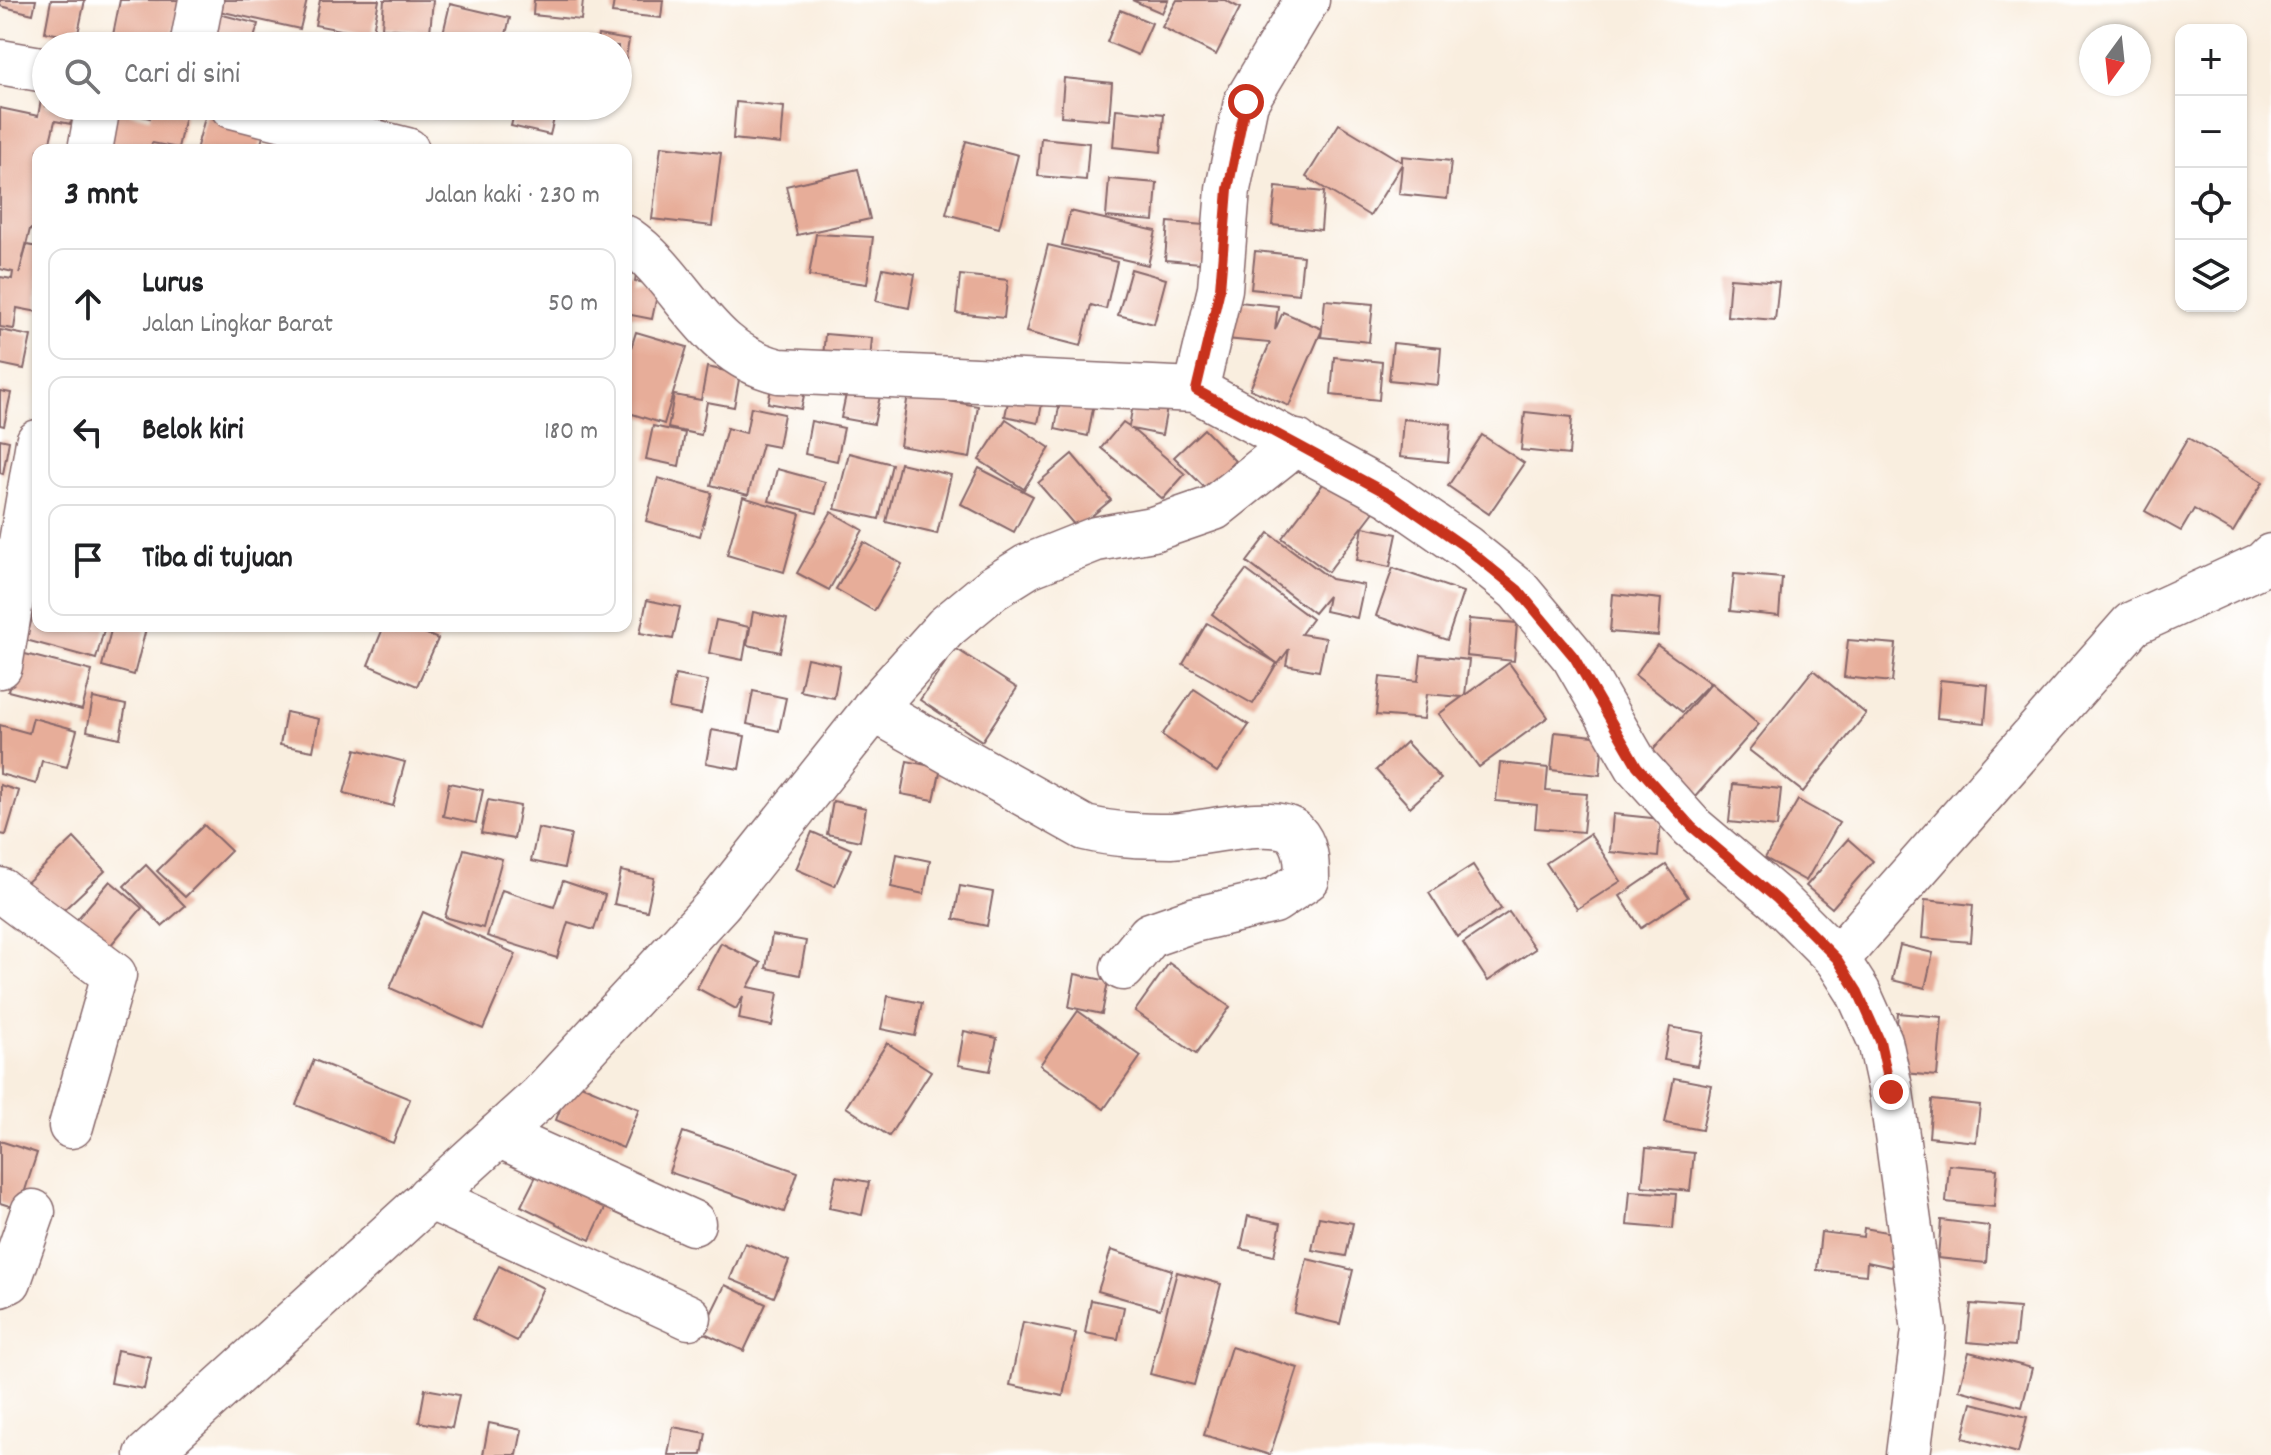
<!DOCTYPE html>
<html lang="id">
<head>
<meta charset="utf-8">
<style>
	:root { --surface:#fff; --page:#f2f2f2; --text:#202124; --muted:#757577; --line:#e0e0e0 }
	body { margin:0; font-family:Dekko,sans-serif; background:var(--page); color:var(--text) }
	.controls { position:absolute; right:24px; top:24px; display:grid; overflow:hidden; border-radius:16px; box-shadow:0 2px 6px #0004 }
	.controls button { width:72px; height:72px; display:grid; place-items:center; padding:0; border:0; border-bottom:2px solid var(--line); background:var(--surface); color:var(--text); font:40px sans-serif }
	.compass { position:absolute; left:2079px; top:24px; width:72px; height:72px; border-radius:50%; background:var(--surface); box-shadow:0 2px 6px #0004; rotate:195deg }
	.stop { position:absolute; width:24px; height:24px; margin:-18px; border:6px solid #c8321e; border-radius:50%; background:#fff }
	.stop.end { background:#c8321e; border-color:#fff; box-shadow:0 2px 8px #0008 }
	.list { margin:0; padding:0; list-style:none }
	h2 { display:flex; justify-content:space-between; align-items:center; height:104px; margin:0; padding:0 32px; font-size:34px }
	h2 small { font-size:26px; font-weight:400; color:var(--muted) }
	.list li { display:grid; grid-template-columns:52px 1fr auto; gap:24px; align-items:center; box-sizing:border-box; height:112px; margin:0 16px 16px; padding:0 16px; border:2px solid var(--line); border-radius:16px }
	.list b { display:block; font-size:30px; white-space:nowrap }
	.list p { margin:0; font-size:26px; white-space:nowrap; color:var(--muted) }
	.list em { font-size:26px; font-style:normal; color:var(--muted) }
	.icon { flex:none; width:44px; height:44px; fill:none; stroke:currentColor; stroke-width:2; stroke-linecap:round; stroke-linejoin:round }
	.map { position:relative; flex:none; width:2271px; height:1455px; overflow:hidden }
	.search { position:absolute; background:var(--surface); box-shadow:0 2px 6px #0004; left:32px; top:32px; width:600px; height:88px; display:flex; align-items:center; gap:20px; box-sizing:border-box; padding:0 28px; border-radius:44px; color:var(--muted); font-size:30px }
	.panel { position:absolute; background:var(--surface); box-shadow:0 2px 6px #0004; left:32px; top:144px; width:600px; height:488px; border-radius:16px }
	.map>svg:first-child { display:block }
	.building { fill:#e7ad99 }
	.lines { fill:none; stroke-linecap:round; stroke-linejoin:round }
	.minor-casing { stroke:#87676a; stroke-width:47 }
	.minor { stroke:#fff; stroke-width:44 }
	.route { stroke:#c8321e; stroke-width:10 }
</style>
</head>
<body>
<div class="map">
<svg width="2271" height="1455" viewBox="0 0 2271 1455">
	<rect width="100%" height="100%" fill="#fff"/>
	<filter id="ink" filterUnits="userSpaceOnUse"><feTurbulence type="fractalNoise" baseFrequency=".0125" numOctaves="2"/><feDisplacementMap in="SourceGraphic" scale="16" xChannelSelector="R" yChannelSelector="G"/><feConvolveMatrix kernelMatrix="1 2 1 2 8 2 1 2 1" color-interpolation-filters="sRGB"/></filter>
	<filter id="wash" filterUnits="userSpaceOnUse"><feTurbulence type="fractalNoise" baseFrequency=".006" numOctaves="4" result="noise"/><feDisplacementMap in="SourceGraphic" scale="32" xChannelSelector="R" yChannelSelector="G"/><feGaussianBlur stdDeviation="1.8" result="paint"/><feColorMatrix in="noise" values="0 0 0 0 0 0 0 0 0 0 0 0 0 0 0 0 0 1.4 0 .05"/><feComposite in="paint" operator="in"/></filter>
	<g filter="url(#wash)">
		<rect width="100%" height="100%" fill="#f9eedf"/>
		<g id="blocks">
			<!-- building -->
			<g class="building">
				<polygon points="0,0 36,0 33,14 0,6"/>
				<polygon points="51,0 85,0 77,38 45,32"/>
				<polygon points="120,0 180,0 171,46 113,35"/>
				<polygon points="212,0 307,0 300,29 210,9"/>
				<polygon points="320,0 379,0 372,36 315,25"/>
				<polygon points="384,0 433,0 430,32 382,28"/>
				<polygon points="534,0 583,0 581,20 533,15"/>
				<polygon points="614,0 663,0 661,18 612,13"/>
				<polygon points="1132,0 1168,0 1162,13"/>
				<polygon points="1177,0 1225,0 1240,8 1216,55 1162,27"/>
				<polygon points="450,4 510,18 503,46 440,46"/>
				<polygon points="1120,10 1152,23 1138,55 1107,42"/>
				<polygon points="215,13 258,24 252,46 206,46"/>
				<polygon points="598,35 629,40 620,94 618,46 596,46"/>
				<polygon points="383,41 413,44 413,46 383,46"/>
				<polygon points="1064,78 1112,83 1109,120 1061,116"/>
				<polygon points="45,79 46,106 74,106 71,124 55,121 48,150 38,150 38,230 30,229 19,274 27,245 38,247 38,312 17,308 14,329 0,327 0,277 12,279 13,272 0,269 0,108 38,116"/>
				<polygon points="736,102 784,107 781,144 733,139"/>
				<polygon points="516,106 557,106 550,135 511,126"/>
				<polygon points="208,107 267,123 259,150 196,150"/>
				<polygon points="106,108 150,118 152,109 185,116 178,148 152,143 150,150 97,150"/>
				<polygon points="1116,109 1164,114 1161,152 1113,147"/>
				<polygon points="1339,124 1402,162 1402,156 1451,161 1447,199 1399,194 1402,164 1370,216 1306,177"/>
				<polygon points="1041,138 1089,143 1086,180 1038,176"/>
				<polygon points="966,141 1018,155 999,228 946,214"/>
				<polygon points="661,146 721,153 712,226 652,219"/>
				<polygon points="858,169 870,219 797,235 786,186"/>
				<polygon points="1109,179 1157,183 1154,221 1106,217"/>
				<polygon points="1276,187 1324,192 1321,230 1272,225"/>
				<polygon points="1070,211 1156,231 1148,265 1062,245"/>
				<polygon points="1168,222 1216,226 1213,264 1165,260"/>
				<polygon points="816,234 873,237 867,284 809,276"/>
				<polygon points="1048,245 1117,262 1106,309 1091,305 1081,346 1026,332"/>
				<polygon points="1255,251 1303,256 1299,294 1251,289"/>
				<polygon points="883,268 915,274 909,308 876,301"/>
				<polygon points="1131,269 1166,279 1154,324 1118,315"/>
				<polygon points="626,272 636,274 635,281 659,286 652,319 626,314"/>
				<polygon points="960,275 1008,280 1004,318 956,313"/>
				<polygon points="1730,278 1779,282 1775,320 1727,316"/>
				<polygon points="1325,300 1373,304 1369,342 1321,337 1322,330 1289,406 1250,389 1270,343 1226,339 1229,301 1278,306 1275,330 1283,312 1322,329"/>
				<polygon points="0,330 31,336 24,369 0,364"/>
				<polygon points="636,332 687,347 664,424 626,412 626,364"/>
				<polygon points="825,334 872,338 869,373 822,369"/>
				<polygon points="1393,343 1441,348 1438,385 1389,380"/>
				<polygon points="1334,357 1382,362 1379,400 1331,395"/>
				<polygon points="707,367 740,374 734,407 707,402 701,435 668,428 674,395 701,400"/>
				<polygon points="775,370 808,377 801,409 768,403"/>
				<polygon points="1012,383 1045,390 1038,423 1005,416"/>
				<polygon points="848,385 881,391 874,424 841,418"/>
				<polygon points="0,391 11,393 4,426 0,425"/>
				<polygon points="908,394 978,406 970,458 900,446"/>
				<polygon points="1135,395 1168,402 1162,435 1132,429 1185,474 1163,499 1101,448 1123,422 1129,426"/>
				<polygon points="1061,396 1094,403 1088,436 1055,429"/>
				<polygon points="751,407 784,414 778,447 762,444 748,495 711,485 727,428 746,433"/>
				<polygon points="1525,412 1572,417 1569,455 1521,450"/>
				<polygon points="1006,419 1050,448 1024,489 979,460"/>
				<polygon points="1403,419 1451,424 1448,462 1400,457"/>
				<polygon points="811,421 844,428 837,461 805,454"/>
				<polygon points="653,426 685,433 679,466 646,459"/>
				<polygon points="1204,429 1235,461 1206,489 1174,457"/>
				<polygon points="1482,435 1524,463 1489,514 1448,486"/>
				<polygon points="2188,438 2263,482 2233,532 2194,509 2181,531 2145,511"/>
				<polygon points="0,439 9,441 3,474 0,473"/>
				<polygon points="849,453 892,464 879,519 835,509"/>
				<polygon points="1072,454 1111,500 1077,528 1038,483"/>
				<polygon points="900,463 951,475 937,534 886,522"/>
				<polygon points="979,468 1033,496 1014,532 961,504"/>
				<polygon points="777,469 825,482 817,513 769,501"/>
				<polygon points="1330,475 1376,509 1328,572 1282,538"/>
				<polygon points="658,478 712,493 700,536 646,521"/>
				<polygon points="743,497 800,514 784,572 727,555"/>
				<polygon points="831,512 863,530 829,590 797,573"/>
				<polygon points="1363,527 1397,534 1390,567 1357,560"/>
				<polygon points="1269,533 1331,579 1364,585 1357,618 1325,611 1328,596 1314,613 1247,562"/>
				<polygon points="864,542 902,564 874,611 836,589"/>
				<polygon points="1393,568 1463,592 1447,640 1376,616"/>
				<polygon points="1246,570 1312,619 1301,634 1326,638 1319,671 1286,665 1289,649 1278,664 1212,614"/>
				<polygon points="1734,574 1782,578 1779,616 1730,611"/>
				<polygon points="1613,594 1661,599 1658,636 1610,632"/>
				<polygon points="37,600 38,626 105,626 96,659 26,640"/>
				<polygon points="647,600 680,607 673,639 640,633"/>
				<polygon points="753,612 787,619 780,652 747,645"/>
				<polygon points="1469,619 1517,623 1514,661 1466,656"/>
				<polygon points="716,620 749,627 743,660 709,653"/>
				<polygon points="1207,623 1277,663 1253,704 1183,664"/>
				<polygon points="112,626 146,629 134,675 102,666"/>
				<polygon points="384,626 409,626 438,639 417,686 368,665"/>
				<polygon points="1848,640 1896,644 1892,682 1844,677"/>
				<polygon points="1657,645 1710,683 1682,712 1635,675"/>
				<polygon points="955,648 1017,688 982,741 920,700"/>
				<polygon points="17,652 92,671 82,710 8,691"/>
				<polygon points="1421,655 1469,660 1465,695 1509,663 1548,717 1479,767 1439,714 1462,697 1427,694 1424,719 1376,715 1380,677 1418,681"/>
				<polygon points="807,658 840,665 834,698 800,691"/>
				<polygon points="1813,670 1866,714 1803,792 1749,750"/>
				<polygon points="675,675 708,681 701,714 669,708"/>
				<polygon points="1940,680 1988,685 1985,723 1937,718"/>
				<polygon points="1711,683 1759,724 1688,805 1641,764"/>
				<polygon points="1194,689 1249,725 1217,772 1162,735"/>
				<polygon points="753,691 786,698 779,731 747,724"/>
				<polygon points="93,698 126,705 120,738 87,731"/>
				<polygon points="286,712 319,719 313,751 280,745"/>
				<polygon points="33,718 77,730 67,767 42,761 36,784 0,774 0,725 29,733"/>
				<polygon points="712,730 745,736 739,769 706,763"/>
				<polygon points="1555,732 1603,737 1600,775 1551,770"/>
				<polygon points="1406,742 1441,779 1410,807 1376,770"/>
				<polygon points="356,749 405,762 393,806 344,793"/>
				<polygon points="907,761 941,768 934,800 901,794"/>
				<polygon points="1500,763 1548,768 1546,791 1587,794 1583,832 1535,828 1537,805 1496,801"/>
				<polygon points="449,783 483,790 476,823 443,816"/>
				<polygon points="1733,784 1781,789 1777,827 1729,822"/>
				<polygon points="0,785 19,791 6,835 0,834"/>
				<polygon points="488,800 520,806 514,839 481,833"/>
				<polygon points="1798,800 1839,823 1806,881 1765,858"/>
				<polygon points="833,801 866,808 860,841 827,834"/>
				<polygon points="1613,814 1661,819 1658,857 1610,852"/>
				<polygon points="204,825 231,851 185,897 157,871"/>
				<polygon points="538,828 571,835 564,868 531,861"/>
				<polygon points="812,832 851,849 835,886 796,869"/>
				<polygon points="1590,834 1621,881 1577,909 1546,863"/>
				<polygon points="74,838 105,871 51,922 20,889"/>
				<polygon points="1848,839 1873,861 1832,908 1806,886"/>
				<polygon points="464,849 502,859 483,928 445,917"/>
				<polygon points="897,854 930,861 924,894 891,887"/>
				<polygon points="146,865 185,906 162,926 124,886"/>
				<polygon points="1473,865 1501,909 1457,937 1429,893"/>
				<polygon points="1666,865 1688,897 1641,928 1620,896"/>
				<polygon points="621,871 654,878 647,911 614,904"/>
				<polygon points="110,881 142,908 99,959 67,931"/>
				<polygon points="563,881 605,895 594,930 568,922 557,958 487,936 502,890 554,907"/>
				<polygon points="960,886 993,892 987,926 954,919"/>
				<polygon points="1925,900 1973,905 1970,942 1922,938"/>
				<polygon points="423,912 516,954 483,1029 390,988"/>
				<polygon points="1509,912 1535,949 1488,981 1463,943"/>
				<polygon points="772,935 806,941 800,975 766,968"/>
				<polygon points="721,943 761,963 748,987 778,993 772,1026 739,1019 743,996 736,1009 697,988"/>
				<polygon points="1900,945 1933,953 1925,988 1892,980"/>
				<polygon points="1169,963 1230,1007 1196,1054 1135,1011"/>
				<polygon points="1075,974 1108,981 1102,1014 1069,1007"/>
				<polygon points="888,996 922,1003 915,1036 881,1029"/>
				<polygon points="1078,1011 1141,1056 1104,1109 1040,1065"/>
				<polygon points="1898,1013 1942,1017 1937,1076 1893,1072"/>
				<polygon points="1670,1027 1704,1033 1697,1066 1664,1060"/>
				<polygon points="964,1031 997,1038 990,1071 958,1065"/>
				<polygon points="887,1043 931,1071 889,1136 846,1107"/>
				<polygon points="314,1060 410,1099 393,1143 296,1105"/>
				<polygon points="1674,1078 1711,1085 1702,1130 1665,1123"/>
				<polygon points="571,1081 639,1109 623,1148 556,1120"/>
				<polygon points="1932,1100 1980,1105 1976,1142 1929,1137"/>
				<polygon points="683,1132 798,1172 784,1212 669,1172"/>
				<polygon points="0,1141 37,1153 19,1209 0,1203"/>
				<polygon points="1646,1148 1694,1153 1690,1191 1642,1186"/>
				<polygon points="1949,1165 1997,1169 1994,1207 1946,1202"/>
				<polygon points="538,1172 606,1206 590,1240 521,1206"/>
				<polygon points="836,1176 869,1182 862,1215 829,1208"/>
				<polygon points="1630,1191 1676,1194 1673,1229 1627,1225"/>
				<polygon points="1248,1216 1281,1223 1274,1256 1241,1249"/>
				<polygon points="1319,1217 1353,1223 1346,1256 1312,1250"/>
				<polygon points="1941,1220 1989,1226 1986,1263 1938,1258"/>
				<polygon points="1864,1228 1898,1234 1891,1267 1867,1262 1866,1275 1817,1270 1821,1232 1863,1237"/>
				<polygon points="745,1243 789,1261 774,1297 730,1279"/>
				<polygon points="1111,1250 1172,1270 1160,1309 1098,1291"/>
				<polygon points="1307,1259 1353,1270 1340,1324 1294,1313"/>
				<polygon points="499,1266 543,1288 517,1341 473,1319"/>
				<polygon points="1177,1272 1221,1284 1194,1385 1150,1374"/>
				<polygon points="725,1285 766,1304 744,1351 702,1332"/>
				<polygon points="1091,1300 1124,1307 1118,1339 1085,1333"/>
				<polygon points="1971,1304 2019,1308 2015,1346 1967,1342"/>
				<polygon points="1023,1322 1076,1333 1063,1396 1010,1385"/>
				<polygon points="1231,1347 1298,1368 1270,1455 1204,1435"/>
				<polygon points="117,1350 151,1357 144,1389 111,1383"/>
				<polygon points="1969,1352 2032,1368 2022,1407 1959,1390"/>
				<polygon points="425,1389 459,1395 452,1428 419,1422"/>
				<polygon points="1972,1403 2027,1417 2018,1453 1963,1438"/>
				<polygon points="489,1423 522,1430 517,1455 483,1455"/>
				<polygon points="673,1427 706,1433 702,1455 668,1455"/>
			</g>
		</g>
	</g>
	<g filter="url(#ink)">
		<use href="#blocks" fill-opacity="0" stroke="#87676a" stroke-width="2"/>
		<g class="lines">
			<defs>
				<g id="minor">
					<polyline points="192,46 201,0"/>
					<polyline points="0,62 46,70"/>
					<polyline points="232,106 407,150"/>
					<polyline points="90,150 98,106"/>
					<path d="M626,238C684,278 703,353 779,371L1196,390L1390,495L1465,547L1518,590L1574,657L1637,766L1692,827L1777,899L1837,959L1858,992L1880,1041L1891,1092L1924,1330L1908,1455"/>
					<polyline points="1196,390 1220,289 1228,189 1246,102 1307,0"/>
					<polyline points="0,666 38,442"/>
					<path d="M873,709L1085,828C1114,835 1141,836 1172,836C1197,835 1275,814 1294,832C1307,845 1307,863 1307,879L1274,901L1193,920L1150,935L1123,968"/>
					<polyline points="0,890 114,975 71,1126"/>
					<polyline points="1837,959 2132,624 2263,564 2271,556"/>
					<polyline points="498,1135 693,1223"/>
					<polyline points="429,1197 689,1317"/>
					<polyline points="0,1285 9,1281 33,1212"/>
					<polyline points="147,1455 541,1096 720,902 885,695 946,627 993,588 1028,566 1096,539 1153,529 1214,508 1297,442"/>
				</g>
			</defs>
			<!-- minor casing -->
			<use href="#minor" class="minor-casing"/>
			<!-- minor -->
			<use href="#minor" class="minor"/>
		</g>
	</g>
	<g class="lines" filter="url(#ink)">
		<!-- route -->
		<polyline class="route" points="1246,102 1228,189 1220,289 1196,390 1390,495 1465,547 1518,590 1574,657 1637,766 1692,827 1777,899 1837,959 1858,992 1880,1041 1891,1092"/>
	</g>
</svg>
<div class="controls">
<button>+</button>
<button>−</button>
<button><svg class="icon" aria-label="locate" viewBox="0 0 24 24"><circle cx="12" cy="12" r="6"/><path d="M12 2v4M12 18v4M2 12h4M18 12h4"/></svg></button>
<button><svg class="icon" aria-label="layers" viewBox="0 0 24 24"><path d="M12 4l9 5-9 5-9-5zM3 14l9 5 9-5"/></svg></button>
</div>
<svg class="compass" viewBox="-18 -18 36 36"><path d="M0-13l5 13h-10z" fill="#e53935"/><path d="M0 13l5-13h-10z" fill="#757577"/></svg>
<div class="stop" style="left:1246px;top:102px"></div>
<div class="stop end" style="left:1891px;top:1092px"></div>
<div class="search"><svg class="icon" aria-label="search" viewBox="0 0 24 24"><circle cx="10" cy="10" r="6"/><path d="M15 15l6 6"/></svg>Cari di sini</div>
<section class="panel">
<h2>3 mnt<small>Jalan kaki · 230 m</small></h2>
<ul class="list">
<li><svg class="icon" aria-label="ahead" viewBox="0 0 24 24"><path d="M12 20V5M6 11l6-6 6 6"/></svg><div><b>Lurus</b><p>Jalan Lingkar Barat</p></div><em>50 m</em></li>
<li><svg class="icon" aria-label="left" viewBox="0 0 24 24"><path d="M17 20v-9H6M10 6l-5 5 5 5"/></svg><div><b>Belok kiri</b></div><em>180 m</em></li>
<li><svg class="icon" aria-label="arrive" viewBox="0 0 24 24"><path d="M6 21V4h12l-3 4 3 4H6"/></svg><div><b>Tiba di tujuan</b></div></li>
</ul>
</section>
</div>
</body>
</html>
